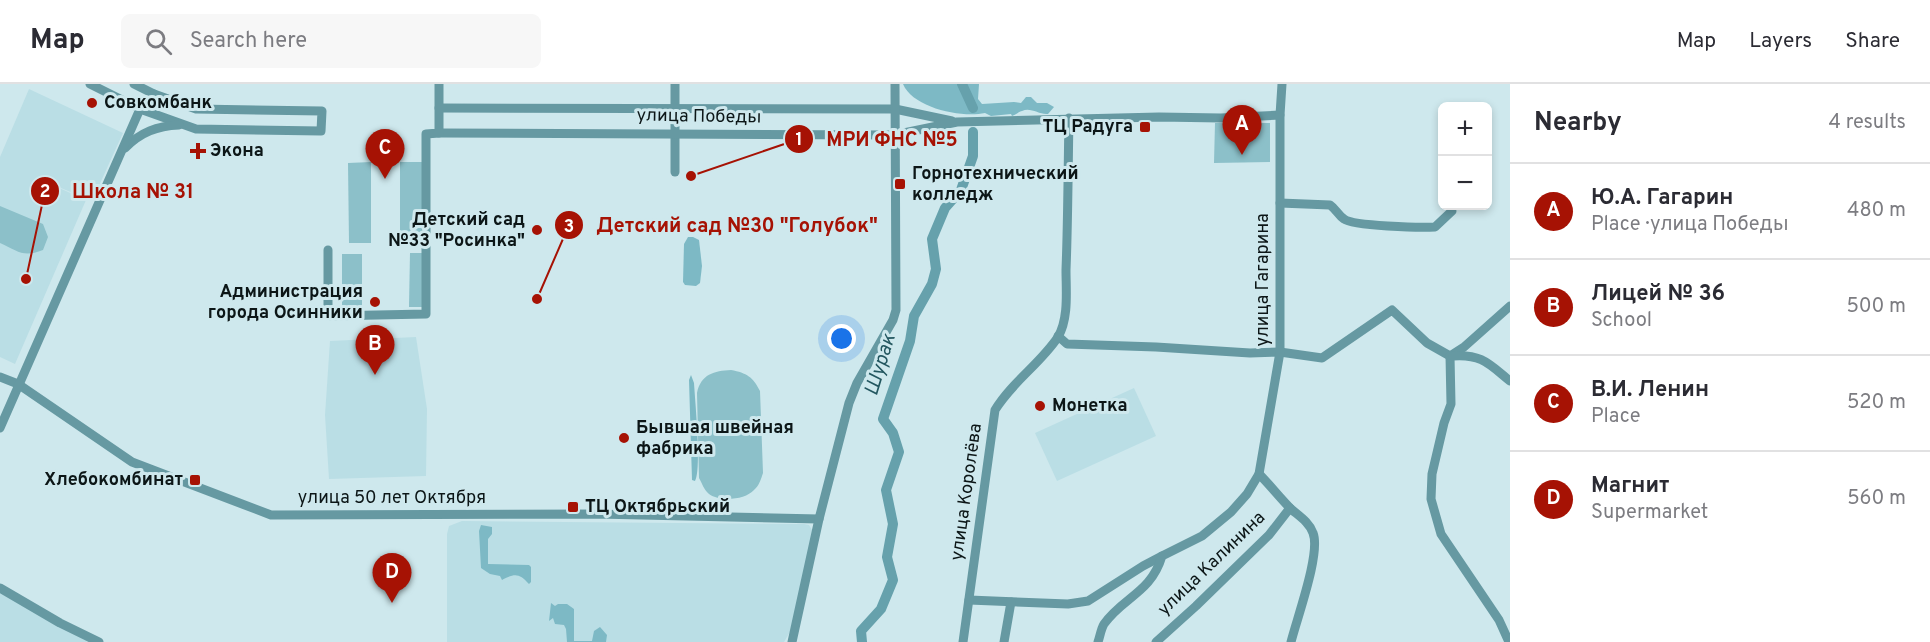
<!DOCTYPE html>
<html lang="en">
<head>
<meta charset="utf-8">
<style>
	:root { --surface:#fff; --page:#f7f7f7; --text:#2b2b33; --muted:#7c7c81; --line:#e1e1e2; --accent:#a61204 }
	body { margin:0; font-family:Overpass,sans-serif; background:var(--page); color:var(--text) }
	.controls { position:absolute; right:18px; top:18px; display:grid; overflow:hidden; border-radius:9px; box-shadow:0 3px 9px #0003 }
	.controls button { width:54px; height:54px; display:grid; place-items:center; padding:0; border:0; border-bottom:2px solid var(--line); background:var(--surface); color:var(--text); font:30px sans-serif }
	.you { position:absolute; left:842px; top:255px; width:21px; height:21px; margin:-15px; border:4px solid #fff; border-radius:50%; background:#1a73e8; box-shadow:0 0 0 9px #1a73e833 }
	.badge { display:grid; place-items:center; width:39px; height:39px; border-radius:50%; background:var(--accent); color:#fff; font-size:20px; font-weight:700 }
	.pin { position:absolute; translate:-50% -50px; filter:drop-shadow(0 2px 3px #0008) }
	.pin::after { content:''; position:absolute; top:32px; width:21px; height:18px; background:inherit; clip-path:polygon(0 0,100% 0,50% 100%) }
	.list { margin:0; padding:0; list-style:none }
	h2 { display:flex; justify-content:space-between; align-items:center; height:78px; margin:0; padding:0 24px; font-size:26px }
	h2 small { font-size:20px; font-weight:400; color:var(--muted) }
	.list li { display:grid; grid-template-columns:39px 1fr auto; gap:18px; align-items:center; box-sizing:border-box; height:96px; padding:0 24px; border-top:2px solid var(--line) }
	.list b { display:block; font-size:22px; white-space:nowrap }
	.list p { margin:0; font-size:20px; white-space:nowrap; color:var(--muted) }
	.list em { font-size:20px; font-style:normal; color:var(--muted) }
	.icon { flex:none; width:33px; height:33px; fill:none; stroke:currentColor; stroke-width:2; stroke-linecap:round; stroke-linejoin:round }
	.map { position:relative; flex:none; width:1510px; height:558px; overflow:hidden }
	header { display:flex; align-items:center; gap:36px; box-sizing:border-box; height:84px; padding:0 30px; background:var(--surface); border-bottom:2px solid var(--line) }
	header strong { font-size:28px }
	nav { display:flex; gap:33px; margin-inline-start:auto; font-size:21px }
	.search { width:420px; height:54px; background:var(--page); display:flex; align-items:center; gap:15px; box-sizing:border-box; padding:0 21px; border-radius:9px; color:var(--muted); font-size:22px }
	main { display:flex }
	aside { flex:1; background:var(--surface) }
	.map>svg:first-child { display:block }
	.built { fill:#badee5 }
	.green { fill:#8cc0c9 }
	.forest { fill:#7db9c5 }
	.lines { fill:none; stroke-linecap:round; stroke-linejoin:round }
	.river { stroke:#66a1ac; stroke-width:10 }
	.minor { stroke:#6699a2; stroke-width:9 }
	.poi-dot { fill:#a61204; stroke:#cee8ed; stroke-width:2 }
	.labels { text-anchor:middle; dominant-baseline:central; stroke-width:6; stroke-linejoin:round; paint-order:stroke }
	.poi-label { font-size:18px; font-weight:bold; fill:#0c1617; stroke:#cee8ed; text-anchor:start }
	.street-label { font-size:18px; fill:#0c1617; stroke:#cee8ed }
	.water-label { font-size:20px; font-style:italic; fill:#235760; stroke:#cee8ed }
	.leader { fill:none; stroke:#a61204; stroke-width:2 }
	.callout-dot { fill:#a61204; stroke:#cee8ed; stroke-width:2 }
	.mark-label { font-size:18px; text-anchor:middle; font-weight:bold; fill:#fff }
	.callout-label { font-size:20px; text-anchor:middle; font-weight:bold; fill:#a61204; stroke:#cee8ed; stroke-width:6; stroke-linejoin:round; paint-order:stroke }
</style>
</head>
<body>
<header>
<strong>Map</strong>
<div class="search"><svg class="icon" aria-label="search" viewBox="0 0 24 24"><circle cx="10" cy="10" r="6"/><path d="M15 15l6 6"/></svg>Search here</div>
<nav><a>Map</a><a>Layers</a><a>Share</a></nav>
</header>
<main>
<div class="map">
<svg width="1510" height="558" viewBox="0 0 1510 558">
	<rect width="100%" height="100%" fill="#cee8ed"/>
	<!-- built -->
	<g class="built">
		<polygon points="29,5 123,49 92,117 37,94 86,116 15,280 0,273 0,73"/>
		<polygon points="416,253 427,325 426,392 329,395 325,331 330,257"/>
		<polygon points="1134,304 1156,352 1057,397 1035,349"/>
		<polygon points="462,437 804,440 809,441 812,446 812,455 790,548 784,558 447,558 447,450 449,442"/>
		<polygon points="0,509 91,558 0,558"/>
	</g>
	<!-- green -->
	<g class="green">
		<polygon points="1215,39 1270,39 1270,78 1214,79"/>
		<polygon points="371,78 371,159 349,159 348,79"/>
		<polygon points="400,78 423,78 423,158 400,159"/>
		<path d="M0,122L43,140L48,153L43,166C23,174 18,167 0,159Z"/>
		<polygon points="410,169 424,169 424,223 409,223"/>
		<rect x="342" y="170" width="20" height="54"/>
		<path d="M731,286C747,289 753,293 760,307L763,389C761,395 759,402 754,406C745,416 720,418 709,410C704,406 702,399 699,394L697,309C701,290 714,287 731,286Z"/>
	</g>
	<!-- forest -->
	<g class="forest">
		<path d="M903,0H979L978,15L982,20L1014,18L1021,19L1026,13H1031L1037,19H1047L1054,23L1048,30C1039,31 1031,23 1022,27C1018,28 1016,31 1012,32L1011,30L991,32L985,29C961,34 913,24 903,0Z"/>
		<polygon points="688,153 693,153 699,156 702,182 700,199 696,202 685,201 683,198 684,160"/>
		<path d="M691,291L694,299C695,316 702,387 695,397L692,396L689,296Z"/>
		<path d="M481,441L492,443V450L488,455V480L529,481L531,483V498L529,500C519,489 515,489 502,496L500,492L490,490L481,484L479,447Z"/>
		<polygon points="551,519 555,522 558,520 567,520 574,525 574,557 592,557 594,547 600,543 607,551 606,558 567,558 566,545 564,541 555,540 553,534 549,537"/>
	</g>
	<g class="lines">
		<!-- river -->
		<g class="river">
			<polyline points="962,0 973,24"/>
			<polyline points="862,558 861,547 881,525 893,496 887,473 893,440 886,406 899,368 893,349 883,335 910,257 914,232 932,200 936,185 932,155 945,124 961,106 973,72 973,48"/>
		</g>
		<!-- minor -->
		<g class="minor">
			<polyline points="90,0 140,25 196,45 321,47 322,27 196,25 154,10 134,0"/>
			<polyline points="675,0 675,88"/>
			<polyline points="439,24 895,25 952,37"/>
			<polyline points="439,49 894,51 957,38 1159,33 1221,34 1280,31"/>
			<path d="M125,64C141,48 157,42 179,41"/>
			<path d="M1280,119L1330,121C1336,125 1338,131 1344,135C1353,142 1421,144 1435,143L1452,127"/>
			<polyline points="328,166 328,232 426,230 426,50 439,49 439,0"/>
			<polyline points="1058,252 1067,260 1156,263 1250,269 1280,268 1322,274 1392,226 1427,259 1450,272"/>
			<polyline points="1450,272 1451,320 1444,339 1432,390 1431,415 1441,450 1499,536 1509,558"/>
			<polyline points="1450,272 1464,263 1510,222"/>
			<path d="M1453,272C1482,270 1489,280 1510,297"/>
			<polyline points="0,293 18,300 132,378 271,431 597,430 819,435"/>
			<polyline points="0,344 140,25 154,10"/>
			<path d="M1259,390C1270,401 1280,414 1291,425C1299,432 1309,438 1313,449C1321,469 1297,534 1291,558"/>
			<polyline points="0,504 60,539 99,558"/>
			<polyline points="969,516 1068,520 1088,517 1143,482 1162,472"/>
			<polyline points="792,558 819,435 849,319 857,299 893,236 896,226 895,0"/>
			<path d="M963,558L995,326C1012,298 1040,280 1058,253C1069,234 1066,207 1066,186C1068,135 1068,85 1069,34"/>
			<polyline points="1004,558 1011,518"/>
			<path d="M1098,558C1100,552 1101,545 1104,540C1123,513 1151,509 1162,472L1202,452L1231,428L1247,410L1259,390L1280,268V31L1282,0"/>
			<polyline points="1156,558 1196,522 1269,451 1290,424"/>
		</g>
	</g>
	<!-- markers -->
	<g class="poi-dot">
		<circle cx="92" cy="19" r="6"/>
		<rect x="1139" y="37" width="12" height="12" rx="3"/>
		<path d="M195 58h6v6h6v6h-6v6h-6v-6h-6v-6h6z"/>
		<rect x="894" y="94" width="12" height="12" rx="3"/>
		<circle cx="537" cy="146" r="6"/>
		<circle cx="375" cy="218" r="6"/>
		<circle cx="1040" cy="322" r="6"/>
		<circle cx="624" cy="354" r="6"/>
		<rect x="189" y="390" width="12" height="12" rx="3"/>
		<rect x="567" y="417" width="12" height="12" rx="3"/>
	</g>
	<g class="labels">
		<!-- poi labels -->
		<g class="poi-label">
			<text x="104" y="19">Совкомбанк</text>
			<text x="1133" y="43" text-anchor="end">ТЦ Радуга</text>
			<text x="210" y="67">Экона</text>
			<text x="912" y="90">Горнотехнический<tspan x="912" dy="21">колледж</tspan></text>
			<text x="525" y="136" text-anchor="end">Детский сад<tspan x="525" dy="21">№33 "Росинка"</tspan></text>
			<text x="363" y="208" text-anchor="end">Администрация<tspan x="363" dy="21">города Осинники</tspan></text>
			<text x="1052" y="322">Монетка</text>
			<text x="636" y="344">Бывшая швейная<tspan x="636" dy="21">фабрика</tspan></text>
			<text x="183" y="396" text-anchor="end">Хлебокомбинат</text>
			<text x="585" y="423">ТЦ Октябрьский</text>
		</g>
		<!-- street labels -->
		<g class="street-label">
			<text transform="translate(699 33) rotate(1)">улица Победы</text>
			<text transform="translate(1263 196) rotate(-90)">улица Гагарина</text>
			<text transform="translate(967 408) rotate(-82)">улица Королёва</text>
			<text x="392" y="414">улица 50 лет Октября</text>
			<text transform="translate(1212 480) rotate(-44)">улица Калинина</text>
		</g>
		<!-- water labels -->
		<g class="water-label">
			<text transform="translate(881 281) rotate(-73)">Шурак</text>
		</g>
	</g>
	<!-- callouts -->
	<path class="leader" d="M691 92L799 55M26 195L45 107M537 215L569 141"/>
	<g class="callout-dot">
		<circle cx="691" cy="92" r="6"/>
		<circle cx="26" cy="195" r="6"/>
		<circle cx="537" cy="215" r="6"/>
		<circle cx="799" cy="55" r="15"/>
		<circle cx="45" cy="107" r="15"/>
		<circle cx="569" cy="141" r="15"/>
	</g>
	<g class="mark-label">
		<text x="799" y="61">1</text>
		<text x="45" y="113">2</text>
		<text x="569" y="148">3</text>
	</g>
	<g class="callout-label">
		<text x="892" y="62">МРИ ФНС №5</text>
		<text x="133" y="114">Школа № 31</text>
		<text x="737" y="148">Детский сад №30 "Голубок"</text>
	</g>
</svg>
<div class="controls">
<button>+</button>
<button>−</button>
</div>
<div class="you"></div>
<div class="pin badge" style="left:1242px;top:71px">A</div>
<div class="pin badge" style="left:375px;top:291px">B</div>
<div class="pin badge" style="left:385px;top:95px">C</div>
<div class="pin badge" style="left:392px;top:519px">D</div>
</div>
<aside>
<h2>Nearby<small>4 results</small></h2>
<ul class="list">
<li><span class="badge">A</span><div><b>Ю.А. Гагарин</b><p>Place · улица Победы</p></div><em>480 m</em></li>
<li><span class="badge">B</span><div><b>Лицей № 36</b><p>School</p></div><em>500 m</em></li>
<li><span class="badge">C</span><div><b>В.И. Ленин</b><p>Place</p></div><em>520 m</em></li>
<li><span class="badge">D</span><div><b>Магнит</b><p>Supermarket</p></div><em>560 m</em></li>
</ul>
</aside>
</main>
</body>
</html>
